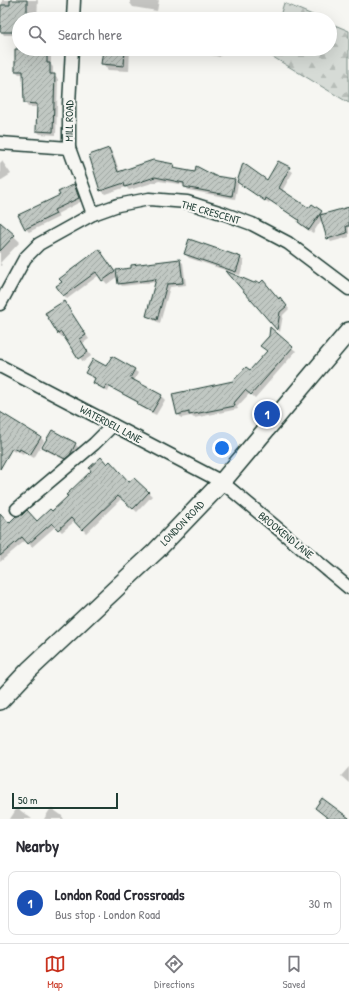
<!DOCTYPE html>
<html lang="en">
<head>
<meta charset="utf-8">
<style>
	:root { --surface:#fff; --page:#f7f7f7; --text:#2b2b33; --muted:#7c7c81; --line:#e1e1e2; --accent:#c8321e }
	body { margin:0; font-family:"Patrick Hand",sans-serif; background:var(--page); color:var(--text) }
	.scale { position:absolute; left:12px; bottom:10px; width:106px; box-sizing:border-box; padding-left:4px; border:2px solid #1f3d34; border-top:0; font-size:11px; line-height:14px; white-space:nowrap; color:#1f3d34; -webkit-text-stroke:3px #f6f6f2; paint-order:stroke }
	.you { position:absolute; left:222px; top:448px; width:14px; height:14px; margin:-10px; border:3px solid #fff; border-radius:50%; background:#1a73e8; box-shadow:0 0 0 6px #1a73e833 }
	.badge { display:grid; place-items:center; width:26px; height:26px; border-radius:50%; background:var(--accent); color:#fff; font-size:13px; font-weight:700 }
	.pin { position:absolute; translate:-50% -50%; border:2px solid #fff; box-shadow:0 1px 4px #0006 }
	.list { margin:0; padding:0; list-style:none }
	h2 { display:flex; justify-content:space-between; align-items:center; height:52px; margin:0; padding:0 16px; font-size:17px }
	h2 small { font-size:13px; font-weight:400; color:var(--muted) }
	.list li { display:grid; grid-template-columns:26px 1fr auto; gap:12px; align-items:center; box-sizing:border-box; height:64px; margin:0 8px 8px; padding:0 8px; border:1px solid var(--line); border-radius:8px }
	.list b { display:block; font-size:15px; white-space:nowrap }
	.list p { margin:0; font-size:13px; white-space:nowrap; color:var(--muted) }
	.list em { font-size:13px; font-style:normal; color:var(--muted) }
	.icon { flex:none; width:22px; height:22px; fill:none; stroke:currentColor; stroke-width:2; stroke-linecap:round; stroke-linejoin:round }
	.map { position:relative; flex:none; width:349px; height:819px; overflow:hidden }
	.search { position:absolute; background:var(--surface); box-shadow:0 4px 16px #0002; left:12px; right:12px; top:12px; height:44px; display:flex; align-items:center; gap:10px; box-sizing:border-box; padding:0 14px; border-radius:22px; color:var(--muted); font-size:15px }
	.sheet { height:124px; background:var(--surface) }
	nav { display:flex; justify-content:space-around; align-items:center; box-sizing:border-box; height:56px; border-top:1px solid var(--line); background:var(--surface); font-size:11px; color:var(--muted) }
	nav a { display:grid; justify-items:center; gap:2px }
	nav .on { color:var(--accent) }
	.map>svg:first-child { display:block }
	.forest { fill:url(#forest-firs); stroke:#7a8c85 }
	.shadow { fill:#0003 }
	.building { fill:url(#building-hatch); stroke:#1f3d34 }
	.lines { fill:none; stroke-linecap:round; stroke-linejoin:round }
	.minor-casing { stroke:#1f3d34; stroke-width:15 }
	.secondary-casing { stroke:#1f3d34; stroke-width:20 }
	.minor { stroke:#f6f6f2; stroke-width:12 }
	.secondary { stroke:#f6f6f2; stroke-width:17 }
	.labels { text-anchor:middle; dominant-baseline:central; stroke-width:4; stroke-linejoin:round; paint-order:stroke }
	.street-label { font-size:11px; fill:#1f3d34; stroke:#f6f6f2 }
</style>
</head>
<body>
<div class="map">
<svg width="349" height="819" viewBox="0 0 349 819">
	<defs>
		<pattern id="forest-firs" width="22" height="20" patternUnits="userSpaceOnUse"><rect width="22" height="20" fill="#d6dbd6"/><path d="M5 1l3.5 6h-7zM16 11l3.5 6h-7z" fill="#b7bdb8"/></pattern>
		<pattern id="building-hatch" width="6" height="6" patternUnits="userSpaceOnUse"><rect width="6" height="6" fill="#c1c8c3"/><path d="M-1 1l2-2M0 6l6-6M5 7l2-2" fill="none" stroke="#9ca49f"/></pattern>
	</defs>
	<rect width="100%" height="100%" fill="#f6f6f2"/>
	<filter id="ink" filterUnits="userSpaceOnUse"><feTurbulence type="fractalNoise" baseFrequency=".025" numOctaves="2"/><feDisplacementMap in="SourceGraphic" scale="8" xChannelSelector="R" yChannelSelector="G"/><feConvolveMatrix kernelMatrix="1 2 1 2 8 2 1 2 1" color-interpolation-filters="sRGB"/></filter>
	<g filter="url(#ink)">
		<!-- forest -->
		<g class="forest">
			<polygon points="284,3 322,19 279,19"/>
			<polygon points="330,23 349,31 349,103 268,54 269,49 330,49"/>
		</g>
		<!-- shadow -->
		<g class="shadow">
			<polygon points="2,0 38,0 37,19 19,19 19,49 51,49 51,65 53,67 53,75 58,79 56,135 40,134 37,131 37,107 28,107 25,103 24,74 19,74 16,71 16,35 4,35 1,31"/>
			<polygon points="130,0 159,0 157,11 133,7 130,3"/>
			<polygon points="104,49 130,49 129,71 108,70 103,64"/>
			<polygon points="195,49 222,49 220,57 198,52"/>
			<polygon points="108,149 112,152 120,172 173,165 177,169 177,170 234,180 238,184 235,199 188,190 185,185 159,181 129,190 126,187 105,194 101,190"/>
			<polygon points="2,161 11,174 0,181 0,163"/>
			<polygon points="279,162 293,172 282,191 310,210 313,205 325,215 349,207 349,237 331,242 328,238 322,219 313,233 302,226 299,222 300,221 270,201 269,203 242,185 268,181"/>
			<polygon points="74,186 78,189 82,201 57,214 59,217 29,232 26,229 19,215 61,195"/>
			<polygon points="0,223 20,242 0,263 2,265 0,266"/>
			<polygon points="102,254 117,275 180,260 183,263 186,285 170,287 160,323 151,319 148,315 157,282 122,286 119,283 118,276 107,284 99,275 67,299 64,295"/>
			<polygon points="185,254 240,258 244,261 240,275 189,258"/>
			<polygon points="230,274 254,284 283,302 289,309 283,315 280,332"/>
			<polygon points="64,302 89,339 83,343 91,356 83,362 64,335 62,337 58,333"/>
			<polygon points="292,348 296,351 255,398 250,393 237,407 238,409 194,418 191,416 181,418 178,414"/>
			<polygon points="107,368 134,370 138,373 134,381 161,396 165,400 156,415 141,407 138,403 110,387 108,392 98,386 94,383 96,379 87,373"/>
			<polygon points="0,413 40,437 44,441 34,458 24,452 23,454 16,450 15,452 0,444"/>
			<polygon points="75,444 79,448 73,458 69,462 47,451 44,447"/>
			<polygon points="134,479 152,496 137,512 122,498 86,533 75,521 62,532 56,526 32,547 26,540 0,562 0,516 9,524 37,522 52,512 130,484"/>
			<polygon points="349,767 349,783 341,776"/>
			<polygon points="17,808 32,819 10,819"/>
			<polygon points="51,808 61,815 64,819 44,819"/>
		</g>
		<!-- building -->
		<g class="building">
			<polygon points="10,0 27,0 27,19 19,19 19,32 0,32 1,5 10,5"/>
			<polygon points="15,49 47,49 47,63 50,63 50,74 55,74 53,132 36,131 37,104 24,103 23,71 15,71"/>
			<polygon points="103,49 125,49 124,66 101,64"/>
			<polygon points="109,148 118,172 153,160 174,164 173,168 195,172 196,166 215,176 235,179 232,196 184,187 184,183 155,177 125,187 124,183 100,191 89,155"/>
			<polygon points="278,161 290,167 279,188 309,208 312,204 322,211 309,230 298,222 299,220 266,198 265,201 237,182 243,163 267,180"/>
			<polygon points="74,184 79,198 54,210 56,214 25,229 18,215 60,195 58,192"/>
			<polygon points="349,207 349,226 346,226 347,233 327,239 320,215"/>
			<polygon points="0,222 15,235 0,251"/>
			<polygon points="189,239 241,257 236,272 184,254"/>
			<polygon points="99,249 115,272 102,281 96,272 63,296 56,286 62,282 59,279"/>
			<polygon points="180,259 183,283 167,284 157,320 146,316 156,279 118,284 116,270 131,268 131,265"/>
			<polygon points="226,271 254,283 257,281 260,283 263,280 279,299 280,297 287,306 280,312 277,330"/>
			<polygon points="64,301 86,335 80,339 88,352 78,359 61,332 58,334 45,313"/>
			<polygon points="270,327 293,347 251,395 245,390 234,403 235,406 189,415 189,412 177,415 172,394 233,381 246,367 250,370 267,351 260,346 269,336"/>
			<polygon points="112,356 135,369 130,378 162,395 152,412 137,404 138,402 106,385 104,389 93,383 95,378 85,373 93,359 106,366"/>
			<polygon points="0,412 41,437 30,455 20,449 19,451 12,448 0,469"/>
			<polygon points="52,430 76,443 70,455 65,459 42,447"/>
			<polygon points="101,457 107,464 110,461 129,482 134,478 149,492 133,509 118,496 82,530 71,518 58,530 52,523 28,544 22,537 0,556 0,513 9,523 16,516 22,515 27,510 37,521 50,509 52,511 68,496 66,495 91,471 89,468"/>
			<polygon points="322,798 349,818 349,819 329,819 315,808"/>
		</g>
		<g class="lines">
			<defs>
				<g id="minor">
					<polyline points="73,19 74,0"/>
					<polyline points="72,49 69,104 69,148 93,214"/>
					<polyline points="0,143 69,148"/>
					<polyline points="0,304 25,258 39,244 93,214 118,205 149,199 187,202 225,214 252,224 288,243 349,289"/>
					<polyline points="0,366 222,482 349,588"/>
					<polyline points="17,509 94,444 113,425"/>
				</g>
				<polyline id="secondary" points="0,701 29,670 156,551 222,482 349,331"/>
			</defs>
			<!-- minor casing -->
			<use href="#minor" class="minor-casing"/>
			<!-- secondary casing -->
			<use href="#secondary" class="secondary-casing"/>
			<!-- minor -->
			<use href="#minor" class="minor"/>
			<!-- secondary -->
			<use href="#secondary" class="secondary"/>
		</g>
	</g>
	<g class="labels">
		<!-- street labels -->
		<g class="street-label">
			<text transform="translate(69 121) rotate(-89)">MILL ROAD</text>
			<text transform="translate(211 212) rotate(16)">THE CRESCENT</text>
			<text transform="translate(111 424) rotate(28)">WATERDELL LANE</text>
			<text transform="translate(182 523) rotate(-46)">LONDON ROAD</text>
			<text transform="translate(286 535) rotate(39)">BROOKEND LANE</text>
		</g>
	</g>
</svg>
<div class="scale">50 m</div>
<div class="you"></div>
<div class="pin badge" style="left:267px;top:414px;background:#1a4fb4">1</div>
<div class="search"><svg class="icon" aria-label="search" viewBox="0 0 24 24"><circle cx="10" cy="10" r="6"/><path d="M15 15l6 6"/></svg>Search here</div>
</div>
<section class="sheet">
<h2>Nearby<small></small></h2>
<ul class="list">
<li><span class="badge" style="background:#1a4fb4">1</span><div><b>London Road Crossroads</b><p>Bus stop · London Road</p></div><em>30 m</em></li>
</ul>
</section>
<nav>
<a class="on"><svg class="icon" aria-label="map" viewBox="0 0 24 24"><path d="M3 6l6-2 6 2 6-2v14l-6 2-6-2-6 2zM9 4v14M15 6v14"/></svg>Map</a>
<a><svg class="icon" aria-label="directions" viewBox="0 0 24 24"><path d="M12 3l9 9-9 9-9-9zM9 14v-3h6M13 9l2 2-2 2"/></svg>Directions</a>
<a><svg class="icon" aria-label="saved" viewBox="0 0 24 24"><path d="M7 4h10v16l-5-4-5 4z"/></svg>Saved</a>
</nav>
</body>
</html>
